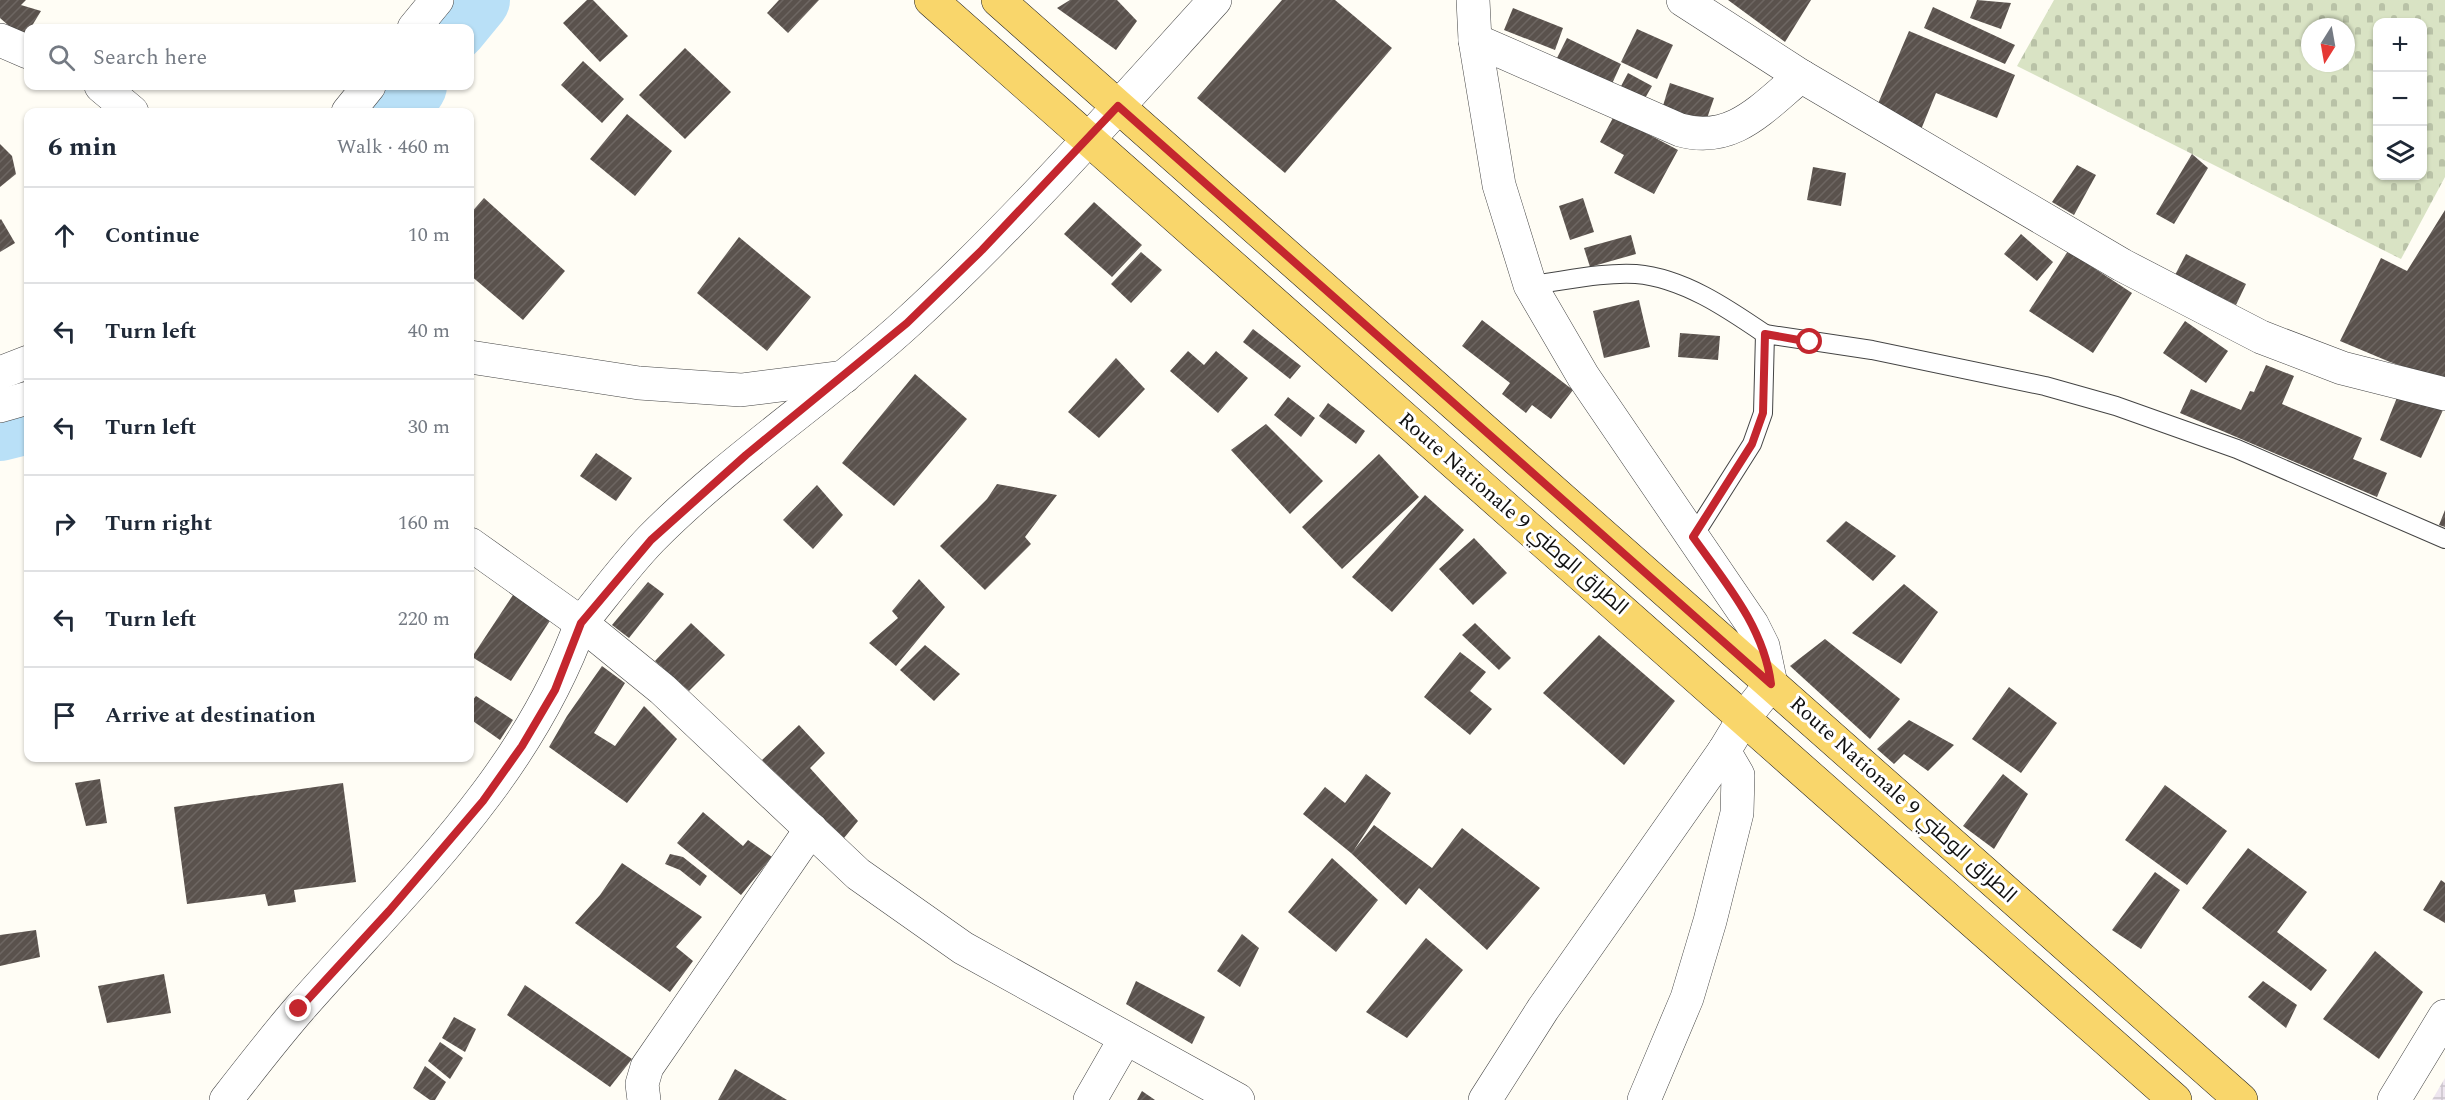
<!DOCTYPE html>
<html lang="en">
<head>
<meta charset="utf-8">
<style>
	:root { --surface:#fff; --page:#f6f6f7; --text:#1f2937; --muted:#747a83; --line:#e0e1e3 }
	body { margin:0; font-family:Spectral,Cairo,serif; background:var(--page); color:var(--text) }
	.controls { position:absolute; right:18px; top:18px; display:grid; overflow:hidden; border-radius:12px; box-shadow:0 2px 4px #0004 }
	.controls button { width:54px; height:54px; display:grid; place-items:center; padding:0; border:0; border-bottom:2px solid var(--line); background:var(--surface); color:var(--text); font:30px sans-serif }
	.compass { position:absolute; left:2301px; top:18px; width:54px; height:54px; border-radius:50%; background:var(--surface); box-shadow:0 2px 4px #0004; rotate:191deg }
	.stop { position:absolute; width:18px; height:18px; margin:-14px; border:4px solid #c4262e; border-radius:50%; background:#fff }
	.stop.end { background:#c4262e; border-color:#fff; box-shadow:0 2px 6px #0008 }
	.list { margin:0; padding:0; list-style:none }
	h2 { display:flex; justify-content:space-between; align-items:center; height:78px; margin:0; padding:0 24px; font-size:26px }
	h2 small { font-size:20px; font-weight:400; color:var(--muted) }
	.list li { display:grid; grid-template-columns:39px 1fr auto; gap:18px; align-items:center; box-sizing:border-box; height:96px; padding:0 24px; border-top:2px solid var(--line) }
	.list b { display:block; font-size:22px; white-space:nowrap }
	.list em { font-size:20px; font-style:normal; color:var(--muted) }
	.icon { flex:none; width:33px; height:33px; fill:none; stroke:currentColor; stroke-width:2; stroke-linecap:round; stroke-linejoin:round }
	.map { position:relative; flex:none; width:2445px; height:1100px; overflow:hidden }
	.search { position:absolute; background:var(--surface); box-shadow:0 2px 4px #0004; left:24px; top:24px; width:450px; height:66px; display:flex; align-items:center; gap:15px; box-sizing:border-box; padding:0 21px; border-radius:12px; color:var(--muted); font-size:22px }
	.panel { position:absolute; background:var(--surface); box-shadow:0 2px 4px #0004; left:24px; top:108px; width:450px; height:654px; border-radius:12px }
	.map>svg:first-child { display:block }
	.industrial { fill:url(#industrial-grid) }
	.cemetery { fill:url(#cemetery-stones); fill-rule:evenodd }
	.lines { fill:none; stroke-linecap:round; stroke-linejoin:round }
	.river { stroke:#b9e0f7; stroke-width:66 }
	.building { fill:url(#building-hatch) }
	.service-casing { stroke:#444; stroke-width:20 }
	.minor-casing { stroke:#444; stroke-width:34 }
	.primary-casing { stroke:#222; stroke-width:34 }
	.service { stroke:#fff; stroke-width:18 }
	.minor { stroke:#fff; stroke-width:33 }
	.primary { stroke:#f9d66b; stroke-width:33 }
	.route { stroke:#c4262e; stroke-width:8 }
	.labels { text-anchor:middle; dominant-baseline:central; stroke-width:6; stroke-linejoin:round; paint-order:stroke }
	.street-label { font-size:21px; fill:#111; stroke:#fff }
</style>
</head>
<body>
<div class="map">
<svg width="2445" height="1100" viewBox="0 0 2445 1100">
	<defs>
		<pattern id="industrial-grid" width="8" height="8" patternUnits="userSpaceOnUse" patternTransform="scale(1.5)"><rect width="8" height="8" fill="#eee6ef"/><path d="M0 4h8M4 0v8" fill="none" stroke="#cbc4cc"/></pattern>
		<pattern id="cemetery-stones" width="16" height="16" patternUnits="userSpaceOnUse" patternTransform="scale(1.5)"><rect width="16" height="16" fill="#d9e3c4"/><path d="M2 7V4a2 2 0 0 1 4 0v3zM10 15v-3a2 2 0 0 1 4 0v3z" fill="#b9c2a7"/></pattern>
		<pattern id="building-hatch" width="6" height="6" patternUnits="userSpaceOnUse" patternTransform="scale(1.5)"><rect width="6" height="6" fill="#5a524d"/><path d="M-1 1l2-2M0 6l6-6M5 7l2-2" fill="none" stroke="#6d6662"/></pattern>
	</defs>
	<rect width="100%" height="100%" fill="#fffdf5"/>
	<!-- industrial -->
	<polygon class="industrial" points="2445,1078 2445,1100 2432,1100"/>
	<!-- cemetery -->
	<path class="cemetery" d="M2054,0H2445V177L2401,259L2017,66ZM2378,22H2422V176H2378ZM2310,27H2346V63H2310Z"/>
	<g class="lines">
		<!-- river -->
		<g class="river">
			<polyline points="454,28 477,0"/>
			<polyline points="397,112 414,86"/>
			<polyline points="0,428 28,421"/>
		</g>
	</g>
	<!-- building -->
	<g class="building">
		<polygon points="0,0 26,0 21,5 41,11 24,39 0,18"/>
		<polygon points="587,0 593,0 628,36 600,62 563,23"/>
		<polygon points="779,0 819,0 788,33 767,13"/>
		<polygon points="1070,0 1117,0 1137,21 1116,50 1057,8"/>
		<polygon points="1282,0 1335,0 1392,48 1285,173 1197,98"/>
		<polygon points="1728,0 1811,0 1785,42"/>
		<polygon points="1977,0 2011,3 2001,29 1970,18"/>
		<polygon points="1933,7 2015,45 2005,64 1924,28"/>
		<polygon points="1513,8 1563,28 1555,50 1504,30"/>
		<polygon points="1637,29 1673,45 1657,79 1621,62"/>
		<polygon points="1909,31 2015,75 1997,118 1936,93 1920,132 1874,113"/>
		<polygon points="1567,38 1621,64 1611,86 1556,60"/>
		<polygon points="685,48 731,92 685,139 639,95"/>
		<polygon points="583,61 624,99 602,123 561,85"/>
		<polygon points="1628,73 1652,86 1644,100 1620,88"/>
		<polygon points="1670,83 1714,98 1704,127 1661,112"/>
		<polygon points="627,114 672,151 635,196 590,159"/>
		<polygon points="1614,116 1678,150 1654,194 1614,173 1624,155 1600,142"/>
		<polygon points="0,144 12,156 16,174 0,187"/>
		<polygon points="2192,154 2208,168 2174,224 2156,214"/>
		<polygon points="2077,165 2096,175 2074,215 2052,202"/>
		<polygon points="1813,167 1846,173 1841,206 1807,200"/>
		<polygon points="484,198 565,271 523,320 470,275 470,214"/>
		<polygon points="1583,198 1594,232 1570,240 1559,206"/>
		<polygon points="1094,202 1142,245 1112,277 1064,234"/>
		<polygon points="2445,210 2445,381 2390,362 2340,341 2381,258 2407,271"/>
		<polygon points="1,219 15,243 0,252 0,220"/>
		<polygon points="2021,234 2053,262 2037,281 2004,254"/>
		<polygon points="1631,235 1636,254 1590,267 1584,248"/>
		<polygon points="739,237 811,297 767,351 697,293"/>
		<polygon points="2068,251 2132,293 2093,353 2029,311"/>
		<polygon points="1141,252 1162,270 1131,303 1111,284"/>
		<polygon points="2186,254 2246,284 2236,305 2175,275"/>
		<polygon points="1639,300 1650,347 1604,358 1593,311"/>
		<polygon points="1482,320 1573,390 1551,419 1532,405 1526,413 1502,394 1510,383 1462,346"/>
		<polygon points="2185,321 2228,351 2206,383 2163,353"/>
		<polygon points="1253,329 1301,366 1290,379 1243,342"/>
		<polygon points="1680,333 1720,336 1718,360 1678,357"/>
		<polygon points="1188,351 1204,365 1216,351 1248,378 1218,413 1170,371"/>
		<polygon points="1116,358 1145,389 1099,438 1068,412"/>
		<polygon points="2266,365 2294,376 2282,404 2362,438 2353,459 2387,473 2377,497 2180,413 2191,389 2241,410 2250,391 2254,392"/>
		<polygon points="915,374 967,419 894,506 842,463"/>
		<polygon points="2398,395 2443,410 2421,458 2380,440"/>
		<polygon points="1288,397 1315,418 1301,437 1274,415"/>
		<polygon points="1328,403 1365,431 1356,444 1319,416"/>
		<polygon points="1266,424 1323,481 1290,514 1231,450"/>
		<polygon points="596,453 632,478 616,501 580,476"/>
		<polygon points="1379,454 1419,497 1342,569 1302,527"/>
		<polygon points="997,484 1057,495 1025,537 1031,544 985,590 940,546 987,499"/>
		<polygon points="817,485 843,515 813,549 783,520"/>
		<polygon points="1425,495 1464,530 1392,612 1352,577"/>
		<polygon points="2445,510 2445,527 2439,525"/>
		<polygon points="1846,521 1896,556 1873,581 1826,541"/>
		<polygon points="1474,538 1507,573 1473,605 1439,569"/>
		<polygon points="919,579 945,607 896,666 869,643 898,618 892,611"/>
		<polygon points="648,582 664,594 629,638 612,625"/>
		<polygon points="1904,584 1938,612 1901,664 1852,633"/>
		<polygon points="515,592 553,616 511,681 472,657"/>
		<polygon points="691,623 725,655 689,691 655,661"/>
		<polygon points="1475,623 1511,658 1499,670 1462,635"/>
		<polygon points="1599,635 1675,701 1624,765 1543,693"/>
		<polygon points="1825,639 1900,699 1870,739 1790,666"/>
		<polygon points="925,645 960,674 934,701 900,670"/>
		<polygon points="1460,652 1486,672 1470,691 1492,709 1470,735 1424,697"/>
		<polygon points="602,666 625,683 594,733 615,746 644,706 677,739 627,803 549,747 567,716"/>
		<polygon points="2009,687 2057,723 2021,773 1972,739"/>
		<polygon points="476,696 513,720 500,740 470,719 470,703"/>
		<polygon points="1909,720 1954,745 1928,771 1904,754 1894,764 1877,749"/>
		<polygon points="799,725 825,753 810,768 858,821 844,838 762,760"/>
		<polygon points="1366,774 1391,793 1354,850 1374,825 1432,868 1462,828 1540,888 1487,950 1419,888 1406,905 1351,853 1303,814 1325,787 1345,803"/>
		<polygon points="2003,774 2028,794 1994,849 1963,826"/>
		<polygon points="100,779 107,823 86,826 75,783"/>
		<polygon points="343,783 356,882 294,890 296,902 268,906 265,894 187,904 174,807"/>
		<polygon points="2165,785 2227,831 2187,885 2125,840"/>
		<polygon points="703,812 743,846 748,840 772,857 741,895 677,843"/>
		<polygon points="2248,848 2307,892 2277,932 2327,970 2311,991 2202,908"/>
		<polygon points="670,854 683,857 707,876 700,886 680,870 665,864"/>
		<polygon points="1332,858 1378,900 1336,952 1288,912"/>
		<polygon points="622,863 702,917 676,947 693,961 670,992 575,923 600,895"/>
		<polygon points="2155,872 2180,890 2141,949 2112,930"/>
		<polygon points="2441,880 2445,883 2445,923 2423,910"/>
		<polygon points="36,930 40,957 0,966 0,935"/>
		<polygon points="1242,934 1259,948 1240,987 1217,971"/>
		<polygon points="1426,938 1463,970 1407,1038 1366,1012"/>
		<polygon points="2375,951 2423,992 2379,1059 2323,1019"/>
		<polygon points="164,974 171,1013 107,1023 98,986"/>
		<polygon points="1136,981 1205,1017 1192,1044 1126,1004"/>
		<polygon points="2263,981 2297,1005 2286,1028 2248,997"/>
		<polygon points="525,985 632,1059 610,1087 507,1015"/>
		<polygon points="454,1017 476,1029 465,1052 442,1038"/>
		<polygon points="440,1042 463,1058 450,1079 428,1061"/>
		<polygon points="425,1066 446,1082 435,1100 430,1100 413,1088"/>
		<polygon points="735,1069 787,1100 718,1100"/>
		<polygon points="1142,1091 1155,1100 1137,1100"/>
	</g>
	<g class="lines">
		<defs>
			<g id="service">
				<path d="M1530,285C1564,281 1602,272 1636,274C1683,278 1727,308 1765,334"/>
				<polyline points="1693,537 1752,444 1763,413 1765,334 1872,350 2045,386 2116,406 2237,449 2445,539"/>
			</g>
			<g id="minor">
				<polyline points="1473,0 1475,40 1499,185 1530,285 1583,376 1752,624 1763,646 1771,684 1744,718 1724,751 1543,1009 1485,1100"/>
				<polyline points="1683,0 1801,76 2122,265 2261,337 2342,368 2445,394"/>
				<polyline points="414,28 437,0"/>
				<polyline points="0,40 28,52"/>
				<path d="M1475,40L1680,130C1733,145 1763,107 1801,76"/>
				<polyline points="101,86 132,112"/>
				<polyline points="348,112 369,86"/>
				<polyline points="470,357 639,383 741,390 844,377"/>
				<polyline points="0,373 28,362"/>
				<polyline points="0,406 28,398"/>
				<path d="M470,544L581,623C604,595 626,565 651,539C730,459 825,398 908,322C1017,222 1115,110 1215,0"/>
				<path d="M226,1100C250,1069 274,1038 300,1008C406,887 525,779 581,623L662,689L858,874L963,948L1238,1100"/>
				<polyline points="644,1100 642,1084 647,1067 811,829"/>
				<polyline points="1090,1100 1125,1039"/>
				<polyline points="1644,1100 1687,998 1710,921 1737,813 1738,775 1724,751"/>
				<polyline points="2394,1100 2445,1016"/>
			</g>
			<g id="primary">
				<polyline points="931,0 2175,1100"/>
				<polyline points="998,0 2241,1100"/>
			</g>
		</defs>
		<!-- service casing -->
		<use href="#service" class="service-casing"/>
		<!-- minor casing -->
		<use href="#minor" class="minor-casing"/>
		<!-- primary casing -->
		<use href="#primary" class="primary-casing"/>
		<!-- service -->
		<use href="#service" class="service"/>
		<!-- minor -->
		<use href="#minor" class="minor"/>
		<!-- primary -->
		<use href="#primary" class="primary"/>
	</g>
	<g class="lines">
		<!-- route -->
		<path class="route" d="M299,1009L389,911L483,801L522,746L555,690L581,623L651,540L746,455L907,323L982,250L1118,106L1771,684C1764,627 1725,582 1693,537L1752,444L1763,413L1765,334L1810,342"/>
	</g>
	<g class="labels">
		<!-- street labels -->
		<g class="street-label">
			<text transform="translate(1513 514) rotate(41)">Route Nationale الطراق الوطني 9</text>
			<text transform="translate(1903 800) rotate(42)">Route Nationale الطراق الوطني 9</text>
		</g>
	</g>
</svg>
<div class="controls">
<button>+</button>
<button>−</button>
<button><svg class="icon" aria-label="layers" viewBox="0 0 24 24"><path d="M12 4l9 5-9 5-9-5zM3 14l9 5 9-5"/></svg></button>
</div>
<svg class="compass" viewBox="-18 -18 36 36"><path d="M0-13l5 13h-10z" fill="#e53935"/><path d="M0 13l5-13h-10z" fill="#747a83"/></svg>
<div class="stop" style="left:1810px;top:342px"></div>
<div class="stop end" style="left:299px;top:1009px"></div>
<div class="search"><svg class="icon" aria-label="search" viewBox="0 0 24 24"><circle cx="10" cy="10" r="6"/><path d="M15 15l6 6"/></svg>Search here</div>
<section class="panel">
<h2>6 min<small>Walk · 460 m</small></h2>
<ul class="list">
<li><svg class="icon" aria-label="ahead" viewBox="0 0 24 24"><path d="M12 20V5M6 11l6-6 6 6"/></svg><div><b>Continue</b></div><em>10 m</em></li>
<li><svg class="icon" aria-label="left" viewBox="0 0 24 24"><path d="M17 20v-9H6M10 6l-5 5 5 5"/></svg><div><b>Turn left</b></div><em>40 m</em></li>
<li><svg class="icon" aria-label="left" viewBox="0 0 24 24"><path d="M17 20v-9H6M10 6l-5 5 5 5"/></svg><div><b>Turn left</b></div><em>30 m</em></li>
<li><svg class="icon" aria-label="right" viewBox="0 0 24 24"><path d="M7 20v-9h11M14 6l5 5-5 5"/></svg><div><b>Turn right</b></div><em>160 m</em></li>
<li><svg class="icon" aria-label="left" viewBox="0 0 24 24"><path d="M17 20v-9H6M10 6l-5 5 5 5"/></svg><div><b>Turn left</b></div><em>220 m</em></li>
<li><svg class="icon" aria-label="arrive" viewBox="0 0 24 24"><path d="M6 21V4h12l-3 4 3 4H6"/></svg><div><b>Arrive at destination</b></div></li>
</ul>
</section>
</div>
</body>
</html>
